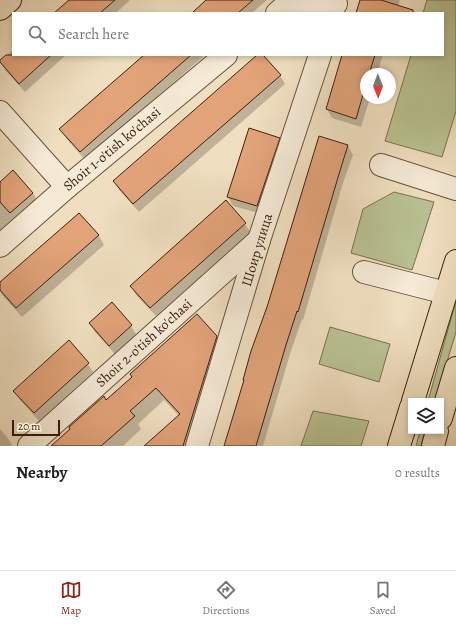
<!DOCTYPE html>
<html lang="en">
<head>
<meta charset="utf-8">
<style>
	:root { --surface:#fff; --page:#f2f2f2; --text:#222; --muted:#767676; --line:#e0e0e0; --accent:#8f2418 }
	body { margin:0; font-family:Alegreya,serif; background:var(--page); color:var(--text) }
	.controls { position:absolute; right:12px; bottom:12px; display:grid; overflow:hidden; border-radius:0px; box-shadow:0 2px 6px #0003 }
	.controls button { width:36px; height:36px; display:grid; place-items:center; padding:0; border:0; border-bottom:1px solid var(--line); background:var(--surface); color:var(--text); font:20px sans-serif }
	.compass { position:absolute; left:360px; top:68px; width:36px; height:36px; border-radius:50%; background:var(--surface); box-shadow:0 2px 6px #0003; rotate:179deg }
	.scale { position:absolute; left:12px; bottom:10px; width:48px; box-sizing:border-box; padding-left:4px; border:2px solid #3c200e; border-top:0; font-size:11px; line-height:14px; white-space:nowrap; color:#3c200e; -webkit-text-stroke:3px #f5ead6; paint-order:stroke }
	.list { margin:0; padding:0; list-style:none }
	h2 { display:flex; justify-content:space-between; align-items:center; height:52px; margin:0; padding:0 16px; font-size:17px }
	h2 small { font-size:13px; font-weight:400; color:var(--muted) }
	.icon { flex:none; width:22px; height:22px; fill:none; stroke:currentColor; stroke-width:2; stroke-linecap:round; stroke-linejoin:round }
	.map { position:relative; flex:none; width:456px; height:446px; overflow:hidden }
	.search { position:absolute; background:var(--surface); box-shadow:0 2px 6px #0003; left:12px; right:12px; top:12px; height:44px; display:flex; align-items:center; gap:10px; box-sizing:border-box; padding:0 14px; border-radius:0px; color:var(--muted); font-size:15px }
	.sheet { height:124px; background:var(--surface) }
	nav { display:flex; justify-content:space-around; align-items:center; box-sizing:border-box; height:56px; border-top:1px solid var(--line); background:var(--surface); font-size:11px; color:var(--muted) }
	nav a { display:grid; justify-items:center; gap:2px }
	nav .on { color:var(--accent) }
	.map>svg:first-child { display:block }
	.green { fill:#b9c293; stroke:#7a7150 }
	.shadow { fill:#0003 }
	.building { fill:#e2a379; stroke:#3c200e }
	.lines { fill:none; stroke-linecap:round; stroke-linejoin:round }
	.minor-casing { stroke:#69503a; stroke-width:24 }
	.major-casing { stroke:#3c200e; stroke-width:24 }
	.highway-casing { stroke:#3c200e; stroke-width:24 }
	.minor { stroke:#f5ead6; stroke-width:22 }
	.major { stroke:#efdfc0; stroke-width:22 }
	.highway { stroke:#efdfc0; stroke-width:22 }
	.labels { text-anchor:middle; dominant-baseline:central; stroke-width:3; stroke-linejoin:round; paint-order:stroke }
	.street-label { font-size:14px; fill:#3c200e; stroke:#f5ead6 }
</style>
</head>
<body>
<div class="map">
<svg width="456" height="446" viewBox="0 0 456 446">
	<rect width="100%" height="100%" fill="#efdfc0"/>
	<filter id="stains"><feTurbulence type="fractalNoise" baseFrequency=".005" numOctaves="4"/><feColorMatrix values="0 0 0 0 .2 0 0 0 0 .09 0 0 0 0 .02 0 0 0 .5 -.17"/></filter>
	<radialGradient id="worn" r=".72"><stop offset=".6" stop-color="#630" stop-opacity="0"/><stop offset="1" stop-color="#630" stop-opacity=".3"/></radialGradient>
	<!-- green -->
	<g class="green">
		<polygon points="427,0 456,0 456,111 442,157 385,141 411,55 443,55 443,13 423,13"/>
		<polygon points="394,192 434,202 412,270 351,253 363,209"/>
		<polygon points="456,301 456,332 435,401 428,401"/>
		<polygon points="330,327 390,344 379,382 319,364"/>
		<polygon points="313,411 369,421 361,446 301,446"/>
		<polygon points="420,431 425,431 421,446 416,446"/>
	</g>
	<!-- shadow -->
	<g class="shadow">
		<polygon points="71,0 130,0 116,13 55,13"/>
		<polygon points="209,0 267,0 252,13 194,13"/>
		<polygon points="361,0 400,0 396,13 357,13"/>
		<polygon points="13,50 13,55 66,55 25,92 5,70 0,61"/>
		<polygon points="147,55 205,55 85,160 66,138 61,129"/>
		<polygon points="259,55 261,55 280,75 285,84 139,212 119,190 114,181"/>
		<polygon points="344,55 383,55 377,74 366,74 366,98 370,98 361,127 332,118 327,109"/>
		<polygon points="319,137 348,146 353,155 343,183 303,320 302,319 290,354 263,446 225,446 244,382 244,380 268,308"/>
		<polygon points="279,139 284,147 262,214 233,206 228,197"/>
		<polygon points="13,172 33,193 38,202 0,236 0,184"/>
		<polygon points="79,214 99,236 104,245 22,317 2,295 0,291 0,283"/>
		<polygon points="245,224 250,232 156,316 136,295 131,286"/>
		<polygon points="112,304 131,326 136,334 115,354 95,332 90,323"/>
		<polygon points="216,336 223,349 194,446 146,446 179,416 164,400 138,424 141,429 123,446 52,446 106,401"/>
		<polygon points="69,342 88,364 93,372 39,421 20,400 15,391"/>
		<polygon points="0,429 7,437 12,445 11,446 0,446"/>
	</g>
	<!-- building -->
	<g class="building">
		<polygon points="69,0 115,0 100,13 54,13"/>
		<polygon points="206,0 253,0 238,13 192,13"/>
		<polygon points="360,0 381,0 413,10 413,13 356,13"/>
		<polygon points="6,55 51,55 19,84 0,62 0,60"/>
		<polygon points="144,55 191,55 80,152 59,129"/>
		<polygon points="257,55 263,55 281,75 133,204 113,181"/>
		<polygon points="342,55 375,55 369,74 366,74 366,84 356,119 326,109"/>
		<polygon points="249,128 280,138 257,206 227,197"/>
		<polygon points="319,136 348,145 339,174 298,312 297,311 286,345 256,446 224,446 244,380 243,380 251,351 267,307"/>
		<polygon points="13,170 33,193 10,213 0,202 0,182"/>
		<polygon points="226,200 246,223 150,308 130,286"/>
		<polygon points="79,213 99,235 16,308 0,290 0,282"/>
		<polygon points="112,302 132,325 109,346 89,323"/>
		<polygon points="197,314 217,336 183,446 144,446 180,414 156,388 130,411 135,416 101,446 51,446 70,429 69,427 104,396 106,400 132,377 130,374"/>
		<polygon points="69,340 89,363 34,413 13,391"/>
	</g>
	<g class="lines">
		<defs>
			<g id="minor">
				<polyline points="277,13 284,7 336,4"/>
				<polyline points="0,112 67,187"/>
				<polyline points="381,165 456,189"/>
				<polyline points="0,246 67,187 226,55"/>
				<polyline points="364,272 446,293"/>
				<polyline points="29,446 259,240"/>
				<polyline points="197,446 259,240 320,55"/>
			</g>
			<polyline id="major" points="0,9 10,0"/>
			<g id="highway">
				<polyline points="413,401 456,261"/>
				<polyline points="441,418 456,368"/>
				<polyline points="399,446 411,407"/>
				<polyline points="433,446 437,431"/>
			</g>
		</defs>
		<!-- minor casing -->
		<use href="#minor" class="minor-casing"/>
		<!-- major casing -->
		<use href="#major" class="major-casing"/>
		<!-- highway casing -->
		<use href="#highway" class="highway-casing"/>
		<!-- minor -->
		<use href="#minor" class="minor"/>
		<!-- major -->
		<use href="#major" class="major"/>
		<!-- highway -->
		<use href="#highway" class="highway"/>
	</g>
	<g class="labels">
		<!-- street labels -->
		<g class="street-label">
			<text transform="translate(112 149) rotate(-40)">Shoir 1-o'tish ko'chasi</text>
			<text transform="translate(257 250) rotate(-73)">Шоир улица</text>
			<text transform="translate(144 343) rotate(-42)">Shoir 2-o'tish ko'chasi</text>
		</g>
	</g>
	<rect width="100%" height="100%" filter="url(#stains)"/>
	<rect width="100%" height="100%" fill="url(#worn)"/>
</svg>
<div class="controls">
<button><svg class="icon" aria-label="layers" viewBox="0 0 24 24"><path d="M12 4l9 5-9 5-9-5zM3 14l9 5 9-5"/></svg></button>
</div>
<svg class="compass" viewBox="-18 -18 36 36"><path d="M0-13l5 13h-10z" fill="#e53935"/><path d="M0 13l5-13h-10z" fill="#767676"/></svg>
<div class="scale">20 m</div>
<div class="search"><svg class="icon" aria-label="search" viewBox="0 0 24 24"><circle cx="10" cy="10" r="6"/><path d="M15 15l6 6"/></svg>Search here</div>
</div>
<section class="sheet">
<h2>Nearby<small>0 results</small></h2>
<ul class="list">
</ul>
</section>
<nav>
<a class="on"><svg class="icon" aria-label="map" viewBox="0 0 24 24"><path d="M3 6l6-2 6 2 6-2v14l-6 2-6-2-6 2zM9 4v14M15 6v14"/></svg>Map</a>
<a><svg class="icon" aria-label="directions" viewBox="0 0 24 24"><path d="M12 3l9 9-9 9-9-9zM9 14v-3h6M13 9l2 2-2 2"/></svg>Directions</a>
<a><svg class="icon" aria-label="saved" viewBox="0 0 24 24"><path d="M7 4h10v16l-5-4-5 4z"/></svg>Saved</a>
</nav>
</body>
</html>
